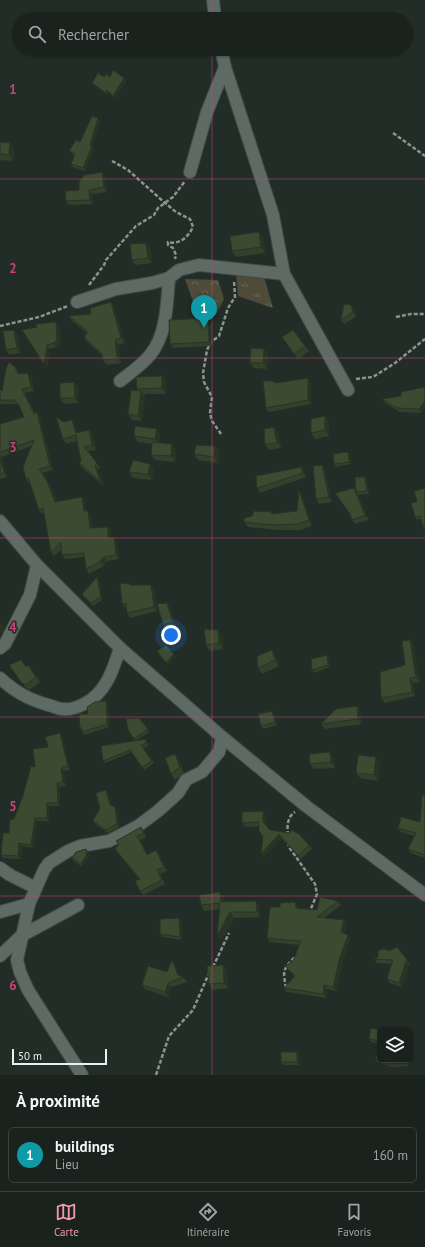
<!DOCTYPE html>
<html lang="fr">
<head>
<meta charset="utf-8">
<style>
	:root { --surface:#1a221e; --page:#232a27; --text:#f1f3f6; --muted:#9fa4a4; --line:#383f3c; --accent:#f39aac }
	body { margin:0; font-family:"PT Sans",sans-serif; background:var(--page); color:var(--text) }
	.controls { position:absolute; right:12px; bottom:12px; display:grid; overflow:hidden; border-radius:6px; box-shadow:0 1px 3px #0004 }
	.controls button { width:36px; height:36px; display:grid; place-items:center; padding:0; border:0; border-bottom:1px solid var(--line); background:var(--surface); color:var(--text); font:20px sans-serif }
	.scale { position:absolute; left:12px; bottom:10px; width:95px; box-sizing:border-box; padding-left:4px; border:2px solid #eaf0ed; border-top:0; font-size:11px; line-height:14px; white-space:nowrap; color:#eaf0ed; -webkit-text-stroke:3px #232d28; paint-order:stroke }
	.you { position:absolute; left:171px; top:635px; width:14px; height:14px; margin:-10px; border:3px solid #fff; border-radius:50%; background:#1a73e8; box-shadow:0 0 0 6px #1a73e833 }
	.badge { display:grid; place-items:center; width:26px; height:26px; border-radius:50%; background:var(--accent); color:#fff; font-size:13px; font-weight:700 }
	.pin { position:absolute; translate:-50% -33px; filter:drop-shadow(0 1px 2px #0008) }
	.pin::after { content:''; position:absolute; top:21px; width:14px; height:12px; background:inherit; clip-path:polygon(0 0,100% 0,50% 100%) }
	.list { margin:0; padding:0; list-style:none }
	h2 { display:flex; justify-content:space-between; align-items:center; height:52px; margin:0; padding:0 16px; font-size:17px }
	h2 small { font-size:13px; font-weight:400; color:var(--muted) }
	.list li { display:grid; grid-template-columns:26px 1fr auto; gap:12px; align-items:center; box-sizing:border-box; height:56px; margin:0 8px 8px; padding:0 8px; border:1px solid var(--line); border-radius:6px }
	.list b { display:block; font-size:15px; white-space:nowrap }
	.list p { margin:0; font-size:13px; white-space:nowrap; color:var(--muted) }
	.list em { font-size:13px; font-style:normal; color:var(--muted) }
	.icon { flex:none; width:22px; height:22px; fill:none; stroke:currentColor; stroke-width:2; stroke-linecap:round; stroke-linejoin:round }
	.map { position:relative; flex:none; width:425px; height:1075px; overflow:hidden }
	.search { position:absolute; background:var(--surface); box-shadow:0 1px 3px #0004; left:12px; right:12px; top:12px; height:44px; display:flex; align-items:center; gap:10px; box-sizing:border-box; padding:0 14px; border-radius:22px; color:var(--muted); font-size:15px }
	.sheet { height:116px; background:var(--surface) }
	nav { display:flex; justify-content:space-around; align-items:center; box-sizing:border-box; height:56px; border-top:1px solid var(--line); background:var(--surface); font-size:11px; color:var(--muted) }
	nav a { display:grid; justify-items:center; gap:2px }
	nav .on { color:var(--accent) }
	.map>svg:first-child { display:block }
	.grass { fill:url(#grass-tufts) }
	.park { fill:url(#park-crowns) }
	.lines { fill:none; stroke-linecap:round; stroke-linejoin:round }
	.street-casing { stroke:#414a46; stroke-width:14 }
	.secondary-casing { stroke:#414a46; stroke-width:14 }
	.path { stroke:#8c9490; stroke-width:2.5; stroke-dasharray:4 2; stroke-linecap:butt }
	.street { stroke:#5e6a64; stroke-width:12 }
	.secondary { stroke:#5e6a64; stroke-width:12 }
	.wall { fill:#33402b }
	.shaded-wall { fill:#293423 }
	.building { fill:#3b4b32; stroke:#293423 }
	.grid { fill:none; stroke:#ca4378; stroke-width:1; stroke-opacity:0.55 }
	.grid-label { font-size:13px; text-anchor:middle; font-weight:bold; fill:#ca4378; stroke:#232d28; stroke-width:3; stroke-linejoin:round; paint-order:stroke }
</style>
</head>
<body>
<div class="map">
<svg width="425" height="1075" viewBox="0 0 425 1075">
	<defs>
		<pattern id="grass-tufts" width="24" height="20" patternUnits="userSpaceOnUse"><rect width="24" height="20" fill="#4e4c38"/><path d="M3 7l-1-3M5 7V3M7 7l1-3M15 17l-1-3M17 17v-4M19 17l1-3" fill="none" stroke="#686655"/></pattern>
		<pattern id="park-crowns" width="20" height="18" patternUnits="userSpaceOnUse"><rect width="20" height="18" fill="#4e4c38"/><path d="M2 6a3 3 0 1 1 6 0M12 15a3 3 0 1 1 6 0" fill="none" stroke="#686655"/></pattern>
	</defs>
	<rect width="100%" height="100%" fill="#232d28"/>
	<!-- grass -->
	<polygon class="grass" points="236,271 264,277 273,308 238,296"/>
	<!-- park -->
	<polygon class="park" points="185,279 218,280 224,299 216,315 196,310"/>
	<g class="lines">
		<defs>
			<g id="street">
				<polyline points="213,0 215,19"/>
				<polyline points="225,67 273,215 284,274 348,390"/>
				<polyline points="190,172 207,112 225,67 221,49"/>
				<polyline points="77,302 116,289 152,283 169,278 179,270 199,265 284,274"/>
				<path d="M120,381C130,373 142,365 150,355C167,335 167,302 169,278"/>
				<polyline points="0,648 5,644 30,595 37,565"/>
				<path d="M0,678C15,692 28,699 48,705C53,706 58,709 63,709C70,710 78,707 84,704C106,693 113,670 120,648"/>
				<polyline points="0,868 10,875 36,888"/>
				<polyline points="0,912 29,904"/>
				<polyline points="0,956 21,936 78,905"/>
				<polyline points="82,1075 28,990 20,972 17,960 29,904 44,870 49,863 68,851 80,846 109,841 138,826 158,811 178,793 186,780 202,772 219,752 222,737"/>
			</g>
			<polyline id="secondary" points="0,521 37,565 120,648 222,737 306,806 425,895"/>
		</defs>
		<!-- street casing -->
		<use href="#street" class="street-casing"/>
		<!-- secondary casing -->
		<use href="#secondary" class="secondary-casing"/>
		<!-- path -->
		<g class="path">
			<polyline points="307,19 324,14"/>
			<polyline points="393,133 425,156"/>
			<path d="M112,161L128,170L165,203L176,212L190,219L193,227C188,237 180,245 168,242V245L173,248L176,255L175,259"/>
			<polyline points="89,285 104,265 106,260 136,226 154,215 158,208 173,197 185,181"/>
			<polyline points="396,317 411,314 425,314"/>
			<polyline points="0,326 39,317 68,306"/>
			<polyline points="356,379 373,377 395,363 425,339"/>
			<polyline points="221,434 212,421 210,413 212,397 204,382 203,373 207,350 211,342 219,336 228,308 235,297 234,281"/>
			<path d="M288,835C287,827 287,817 295,812"/>
			<polyline points="288,842 289,847 315,884 317,894 310,911"/>
			<polyline points="213,967 229,933"/>
			<path d="M286,988C283,970 282,970 296,956"/>
			<polyline points="156,1075 169,1036 193,1010 209,973"/>
		</g>
		<!-- street -->
		<use href="#street" class="street"/>
		<!-- secondary -->
		<use href="#secondary" class="secondary"/>
	</g>
	<!-- wall -->
	<g class="wall">
		<polygon points="104,77 124,78 126,81 115,98 109,93 108,95 94,85 92,83"/>
		<polygon points="100,121 92,146 94,149 85,171 73,167 71,164 74,155 71,153 69,151 80,142"/>
		<polygon points="0,142 10,143 14,149 13,161 0,160"/>
		<polygon points="102,172 105,177 107,192 92,194 93,204 69,205 66,201"/>
		<polygon points="263,237 265,253 236,257 232,251"/>
		<polygon points="146,243 150,248 152,263 135,265 132,260"/>
		<polygon points="111,302 114,307 125,343 118,345 121,363 107,365 103,360 103,356 87,342 84,337 87,333 72,321 69,316 91,314"/>
		<polygon points="354,310 356,317 344,324 341,320"/>
		<polygon points="208,318 210,322 212,346 173,348 170,344"/>
		<polygon points="56,322 59,326 60,343 56,347 49,349 47,368 37,327"/>
		<polygon points="14,330 18,335 20,353 9,355 6,350"/>
		<polygon points="293,330 309,351 298,359 282,337"/>
		<polygon points="264,349 268,354 267,369 254,368 250,363"/>
		<polygon points="18,371 19,374 31,377 34,391 25,393 35,413 37,412 40,417 53,470 42,473 50,485 57,502 82,497 85,502 86,511 91,515 92,528 108,527 111,531 111,538 117,542 119,559 107,561 104,566 89,574 86,569 85,557 65,559 62,555 62,549 54,556 51,552 44,513 42,514 39,510 30,482 29,483 26,479 31,446 2,457 7,477 0,479 0,424 24,417 20,407 17,404 0,404 0,389 2,391"/>
		<polygon points="166,381 166,394 144,394 145,396 142,421 132,420 128,414 138,390 137,389"/>
		<polygon points="74,382 78,388 78,403 64,404 60,398"/>
		<polygon points="276,383 311,383 311,404 269,412 266,408"/>
		<polygon points="425,387 425,408 421,413 400,412 385,403 382,399 401,396"/>
		<polygon points="64,422 75,425 77,432 89,430 93,435 96,450 88,451 100,468 98,470 104,486 82,468 79,463 81,461 77,441 66,444 63,439"/>
		<polygon points="329,422 329,436 315,439 311,433"/>
		<polygon points="274,427 278,433 281,448 269,450 265,444"/>
		<polygon points="157,429 160,435 159,443 172,444 176,449 175,462 155,460 151,455 152,444 138,442 134,436"/>
		<polygon points="215,446 219,451 218,463 198,460 194,454"/>
		<polygon points="350,454 351,464 336,467 334,464"/>
		<polygon points="301,467 305,472 306,477 260,493 257,488"/>
		<polygon points="325,469 332,502 319,504 316,499"/>
		<polygon points="154,470 152,480 133,478 129,472"/>
		<polygon points="365,477 367,480 369,494 358,495 358,494 369,520 355,524 352,520 354,488 356,491"/>
		<polygon points="302,496 312,526 301,530 278,530 248,527 244,522 252,516 272,512 273,514 297,511"/>
		<polygon points="417,502 421,519 417,520 415,517"/>
		<polygon points="99,580 102,600 93,606 84,597 82,594"/>
		<polygon points="130,585 154,589 157,611 130,618 127,613 127,608 126,608 122,604"/>
		<polygon points="171,608 177,629 167,630 163,624"/>
		<polygon points="222,636 223,649 210,651 206,645"/>
		<polygon points="410,640 413,645 420,682 413,683 415,696 385,703 381,698 405,665"/>
		<polygon points="272,650 275,656 279,666 262,674 258,668"/>
		<polygon points="327,655 329,658 330,667 314,673 312,670"/>
		<polygon points="9,665 26,667 28,665 40,682 29,690 25,687"/>
		<polygon points="106,701 108,704 109,727 84,735 80,728 88,714"/>
		<polygon points="357,706 360,711 362,724 325,729 321,724"/>
		<polygon points="272,711 274,714 277,725 263,729 261,726"/>
		<polygon points="139,718 149,732 137,740 147,742 148,746 143,748 154,763 144,770 132,752 105,763 103,761 135,741 128,730"/>
		<polygon points="60,733 62,737 70,770 64,771 63,773 66,786 60,787 60,806 49,806 49,821 37,821 33,848 22,846 21,859 3,858 1,855 14,819 35,767 48,747"/>
		<polygon points="334,758 335,768 314,769 310,764"/>
		<polygon points="179,759 184,773 175,780 171,774"/>
		<polygon points="380,763 378,781 360,778 356,773"/>
		<polygon points="106,790 108,793 111,805 117,810 119,827 108,833 95,824 93,821 100,808"/>
		<polygon points="425,795 425,858 411,853 408,849 415,836 401,832 398,828 420,822"/>
		<polygon points="265,815 266,825 270,830 309,845 312,849 301,859 281,838 263,858 261,854 263,837 259,826 245,827 242,823"/>
		<polygon points="144,831 146,837 140,840 147,855 159,854 167,871 160,874 165,884 143,895 140,891 139,879 115,849 119,845 116,841"/>
		<polygon points="88,852 89,857 82,867 74,861 72,858"/>
		<polygon points="224,897 224,901 260,906 260,917 234,918 221,941 220,909 204,911 201,905"/>
		<polygon points="338,901 341,905 324,918 347,924 344,934 350,939 343,961 336,991 327,989 326,998 287,992 284,988 294,976 285,966 293,961 299,945 270,942 267,938 298,906 298,908 317,910"/>
		<polygon points="181,921 182,940 162,937 160,934"/>
		<polygon points="397,947 411,966 409,965 402,987 390,983 387,979 391,964 377,963 374,959"/>
		<polygon points="175,965 179,976 183,977 187,982 171,987 168,997 145,989 142,985 167,972"/>
		<polygon points="227,970 228,988 213,990 209,984"/>
		<polygon points="380,1030 380,1044 371,1042 369,1039"/>
		<polygon points="297,1052 299,1055 299,1065 283,1065 281,1062"/>
		<polygon points="375,1059 406,1060 409,1066 392,1067 377,1062"/>
	</g>
	<!-- shaded-wall -->
	<g class="shaded-wall">
		<polygon points="124,78 126,81 115,98 113,96"/>
		<polygon points="107,90 109,93 108,95 106,93"/>
		<polygon points="98,118 100,121 92,146 94,149 85,171 83,168"/>
		<polygon points="10,143 14,149 13,161 9,155"/>
		<polygon points="102,172 105,177 107,192 104,187"/>
		<polygon points="89,190 92,194 93,204 90,200"/>
		<polygon points="259,232 263,237 265,253 261,247"/>
		<polygon points="146,243 150,248 152,263 148,258"/>
		<polygon points="111,302 114,307 125,343 121,338"/>
		<polygon points="351,305 354,310 356,317 353,312"/>
		<polygon points="208,318 210,322 212,346 209,342"/>
		<polygon points="56,322 59,326 60,343 56,347 54,343"/>
		<polygon points="14,330 18,335 20,353 17,348"/>
		<polygon points="115,340 118,345 121,363 117,358"/>
		<polygon points="47,345 49,349 47,368 44,364"/>
		<polygon points="264,349 268,354 267,369 263,363"/>
		<polygon points="28,373 31,377 34,391 31,387"/>
		<polygon points="162,376 166,381 166,394 162,388"/>
		<polygon points="308,378 311,383 311,404 308,400"/>
		<polygon points="74,382 78,388 78,403 75,398"/>
		<polygon points="22,389 25,393 37,418 34,414"/>
		<polygon points="141,391 145,396 142,421 138,416"/>
		<polygon points="425,401 425,408 421,413 419,409"/>
		<polygon points="37,412 40,417 53,470 50,466"/>
		<polygon points="325,416 329,422 329,436 325,430"/>
		<polygon points="72,420 75,425 79,438 76,433"/>
		<polygon points="274,427 278,433 281,448 277,443"/>
		<polygon points="157,429 160,435 159,445 155,439"/>
		<polygon points="89,430 93,435 96,450 92,445"/>
		<polygon points="172,444 176,449 175,462 171,456"/>
		<polygon points="215,446 219,451 218,463 214,457"/>
		<polygon points="348,452 350,454 351,464 349,462"/>
		<polygon points="0,455 2,457 7,477 4,472 0,458"/>
		<polygon points="150,464 154,470 152,480 148,474"/>
		<polygon points="95,465 98,470 104,486 100,481"/>
		<polygon points="322,465 325,469 332,502 329,497"/>
		<polygon points="301,467 305,472 306,477 303,473"/>
		<polygon points="365,477 367,480 369,494 367,491"/>
		<polygon points="47,481 50,485 58,507 55,502"/>
		<polygon points="354,488 358,494 369,520 365,515"/>
		<polygon points="299,490 302,496 312,526 309,520"/>
		<polygon points="82,497 85,502 87,515 84,511"/>
		<polygon points="88,511 91,515 93,532 90,528"/>
		<polygon points="108,527 111,531 111,543 108,538"/>
		<polygon points="114,537 117,542 119,559 116,555"/>
		<polygon points="104,557 107,561 104,566 101,561"/>
		<polygon points="97,577 99,580 102,600 101,597"/>
		<polygon points="151,585 154,589 157,611 154,607"/>
		<polygon points="167,603 171,608 177,629 173,623"/>
		<polygon points="1,622 5,628 2,633 0,630 0,624"/>
		<polygon points="218,630 222,636 223,649 219,643"/>
		<polygon points="410,640 413,645 420,682 416,677"/>
		<polygon points="272,650 275,656 279,666 275,660"/>
		<polygon points="174,654 176,657 167,666 166,663"/>
		<polygon points="327,655 329,658 330,667 328,665"/>
		<polygon points="410,678 413,683 415,696 412,692"/>
		<polygon points="106,701 108,704 109,727 107,724"/>
		<polygon points="357,706 360,711 362,724 358,719"/>
		<polygon points="272,711 274,714 277,725 275,722"/>
		<polygon points="60,733 62,737 70,770 68,766"/>
		<polygon points="330,752 334,758 335,768 331,762"/>
		<polygon points="175,754 179,759 184,773 180,767"/>
		<polygon points="376,757 380,763 378,781 374,775"/>
		<polygon points="62,768 64,771 63,773 66,786 63,782 61,769"/>
		<polygon points="57,783 60,787 60,806 58,803"/>
		<polygon points="106,790 108,793 112,807 110,805"/>
		<polygon points="47,803 49,806 49,821 47,818"/>
		<polygon points="115,807 117,810 119,827 117,824"/>
		<polygon points="263,811 265,815 266,826 263,822"/>
		<polygon points="35,818 37,821 33,848 31,845"/>
		<polygon points="141,827 144,831 146,837"/>
		<polygon points="279,834 281,838 263,858 261,854"/>
		<polygon points="19,843 22,846 21,859 18,856"/>
		<polygon points="86,849 88,852 89,857 82,867 81,864"/>
		<polygon points="156,850 159,854 167,871 164,867"/>
		<polygon points="220,892 224,897 225,907 221,902"/>
		<polygon points="256,901 260,906 260,917 257,912"/>
		<polygon points="295,902 298,906 298,912 296,908"/>
		<polygon points="230,912 234,918 221,941 217,936"/>
		<polygon points="179,918 181,921 182,940 180,937"/>
		<polygon points="344,920 347,924 344,937 341,932"/>
		<polygon points="348,935 350,939 343,961 336,991 333,987 340,957"/>
		<polygon points="172,960 175,965 180,978 178,975"/>
		<polygon points="406,961 409,965 402,987 399,983"/>
		<polygon points="223,965 227,970 228,988 224,983"/>
		<polygon points="168,983 171,987 168,997 165,992"/>
		<polygon points="324,985 327,989 326,998 323,994"/>
		<polygon points="297,1052 299,1055 299,1065 297,1062"/>
	</g>
	<!-- building -->
	<g class="building">
		<polygon points="113,70 124,78 113,96 107,90 106,93 92,83 98,73 104,77 106,74 110,77"/>
		<polygon points="92,116 98,118 90,145 92,146 83,168 71,164 75,154 69,151 76,140 80,142"/>
		<polygon points="0,142 10,143 9,155 0,154"/>
		<polygon points="102,172 104,187 89,190 90,200 66,201 65,191 79,190 79,182 84,175"/>
		<polygon points="259,232 261,247 232,251 230,236"/>
		<polygon points="146,243 148,258 132,260 130,244"/>
		<polygon points="111,302 121,338 115,340 117,358 103,360 102,354 84,337 88,332 69,316 91,314 90,308"/>
		<polygon points="344,304 351,305 353,312 341,320"/>
		<polygon points="208,318 209,342 170,344 169,320"/>
		<polygon points="56,322 57,339 54,343 47,345 44,364 22,330 37,327 36,324"/>
		<polygon points="14,330 17,348 6,350 3,331"/>
		<polygon points="293,330 305,346 294,354 282,337"/>
		<polygon points="251,348 264,349 263,363 250,363"/>
		<polygon points="9,362 15,367 18,374 28,373 31,387 22,389 34,414 37,412 50,466 39,469 47,481 55,502 82,497 84,511 88,511 90,528 108,527 108,538 114,537 116,555 104,557 101,561 86,569 84,553 62,555 61,542 51,552 43,508 39,510 28,477 26,479 23,467 34,440 0,452 0,424 24,417 19,405 14,400 0,400 0,389 2,391 6,368"/>
		<polygon points="162,376 162,388 137,389 136,377"/>
		<polygon points="308,378 308,400 266,408 263,381 273,381 276,383"/>
		<polygon points="74,382 75,398 60,398 60,383"/>
		<polygon points="425,387 425,401 419,409 397,408 382,399 401,396 401,392"/>
		<polygon points="131,390 141,391 138,416 128,414"/>
		<polygon points="325,416 325,430 311,433 311,419"/>
		<polygon points="56,417 64,422 72,420 76,433 89,430 92,445 84,447 97,463 95,465 100,481 79,463 81,461 76,435 63,439"/>
		<polygon points="135,426 157,429 155,439 134,436"/>
		<polygon points="274,427 277,443 265,444 264,429"/>
		<polygon points="152,442 172,444 171,456 151,455"/>
		<polygon points="196,445 215,446 214,457 194,454"/>
		<polygon points="348,452 349,462 334,464 333,454"/>
		<polygon points="0,458 4,472 0,474"/>
		<polygon points="133,460 150,464 148,474 129,472"/>
		<polygon points="322,465 329,497 316,499 313,466"/>
		<polygon points="301,467 303,473 257,488 256,476"/>
		<polygon points="355,477 365,477 367,491 356,492"/>
		<polygon points="354,488 365,515 352,520 350,514 335,493"/>
		<polygon points="425,488 425,532 420,516 415,517 411,503 417,502 414,491"/>
		<polygon points="299,490 309,520 297,524 274,525 244,522 244,518 252,516 254,511 272,512 271,514 297,511"/>
		<polygon points="97,577 101,597 91,603 82,594"/>
		<polygon points="120,583 130,584 130,585 151,585 154,607 127,613 126,603 122,604"/>
		<polygon points="167,603 173,623 163,624 157,604"/>
		<polygon points="204,629 218,630 219,643 206,645"/>
		<polygon points="410,640 416,677 410,678 412,692 381,698 380,672 405,665 402,641"/>
		<polygon points="166,645 174,654 166,663 157,651"/>
		<polygon points="272,650 275,660 258,668 257,656"/>
		<polygon points="327,655 328,665 312,670 311,659"/>
		<polygon points="21,660 26,667 28,665 36,677 26,685 21,682 9,665"/>
		<polygon points="106,701 107,724 82,732 82,728 80,728 79,714 88,714 87,707 95,702"/>
		<polygon points="357,706 358,719 321,724 336,709"/>
		<polygon points="272,711 275,722 261,726 258,714"/>
		<polygon points="139,718 148,729 134,739 128,730 126,719"/>
		<polygon points="60,733 68,766 62,768 61,769 63,782 57,783 58,803 47,803 47,818 35,818 31,845 19,843 18,856 1,855 3,833 9,833 10,819 14,819 23,796 31,766 35,767 33,749 48,747 45,737"/>
		<polygon points="146,739 146,743 141,745 152,761 142,767 130,750 103,761 101,746"/>
		<polygon points="330,752 331,762 310,764 309,754"/>
		<polygon points="175,754 180,767 171,774 165,758"/>
		<polygon points="358,755 376,757 374,775 356,773"/>
		<polygon points="106,790 110,805 115,807 117,824 106,830 93,821 100,808 96,793"/>
		<polygon points="422,795 425,795 425,855 408,849 416,833 398,828 401,817 420,822"/>
		<polygon points="263,811 263,822 270,830 290,833 292,830 300,835 309,845 298,856 279,834 261,854 263,837 259,831 259,822 242,823 242,812"/>
		<polygon points="141,827 144,833 137,836 147,855 156,850 164,867 157,870 162,880 140,891 135,881 140,879 115,849 119,844 116,841"/>
		<polygon points="86,849 87,854 81,864 72,858 76,852"/>
		<polygon points="220,892 221,902 256,901 257,912 230,912 217,936 220,903 201,905 199,895"/>
		<polygon points="320,897 338,901 317,917 344,920 341,932 348,935 340,957 333,987 324,985 323,994 284,988 295,976 285,966 293,961 301,941 267,938 270,907 280,907 280,903 295,902 296,908 317,910"/>
		<polygon points="179,918 180,937 160,934 160,919"/>
		<polygon points="397,947 408,961 406,961 399,983 387,979 393,960 374,959 378,957 378,952 381,949 385,949 389,951"/>
		<polygon points="172,960 178,975 183,977 168,983 165,992 142,985 148,966 167,972"/>
		<polygon points="223,965 224,983 209,984 207,966"/>
		<polygon points="371,1028 380,1030 380,1041 369,1039"/>
		<polygon points="380,1045 380,1060 405,1060 407,1063 390,1064 375,1059"/>
		<rect x="281" y="1052" width="16" height="10"/>
	</g>
	<!-- grid -->
	<path class="grid" d="M212,0V19M212,49V1075M0,179H425M0,358H425M0,538H425M0,717H425M0,896H425"/>
	<g class="grid-label">
		<text x="13" y="94">1</text>
		<text x="13" y="273">2</text>
		<text x="13" y="452">3</text>
		<text x="13" y="632">4</text>
		<text x="13" y="811">5</text>
		<text x="13" y="990">6</text>
	</g>
</svg>
<div class="controls">
<button><svg class="icon" aria-label="layers" viewBox="0 0 24 24"><path d="M12 4l9 5-9 5-9-5zM3 14l9 5 9-5"/></svg></button>
</div>
<div class="scale">50 m</div>
<div class="you"></div>
<div class="pin badge" style="left:204px;top:328px;background:#0f9aa8">1</div>
<div class="search"><svg class="icon" aria-label="search" viewBox="0 0 24 24"><circle cx="10" cy="10" r="6"/><path d="M15 15l6 6"/></svg>Rechercher</div>
</div>
<section class="sheet">
<h2>À proximité<small></small></h2>
<ul class="list">
<li><span class="badge" style="background:#0f9aa8">1</span><div><b>buildings</b><p>Lieu</p></div><em>160 m</em></li>
</ul>
</section>
<nav>
<a class="on"><svg class="icon" aria-label="map" viewBox="0 0 24 24"><path d="M3 6l6-2 6 2 6-2v14l-6 2-6-2-6 2zM9 4v14M15 6v14"/></svg>Carte</a>
<a><svg class="icon" aria-label="directions" viewBox="0 0 24 24"><path d="M12 3l9 9-9 9-9-9zM9 14v-3h6M13 9l2 2-2 2"/></svg>Itinéraire</a>
<a><svg class="icon" aria-label="saved" viewBox="0 0 24 24"><path d="M7 4h10v16l-5-4-5 4z"/></svg>Favoris</a>
</nav>
</body>
</html>
